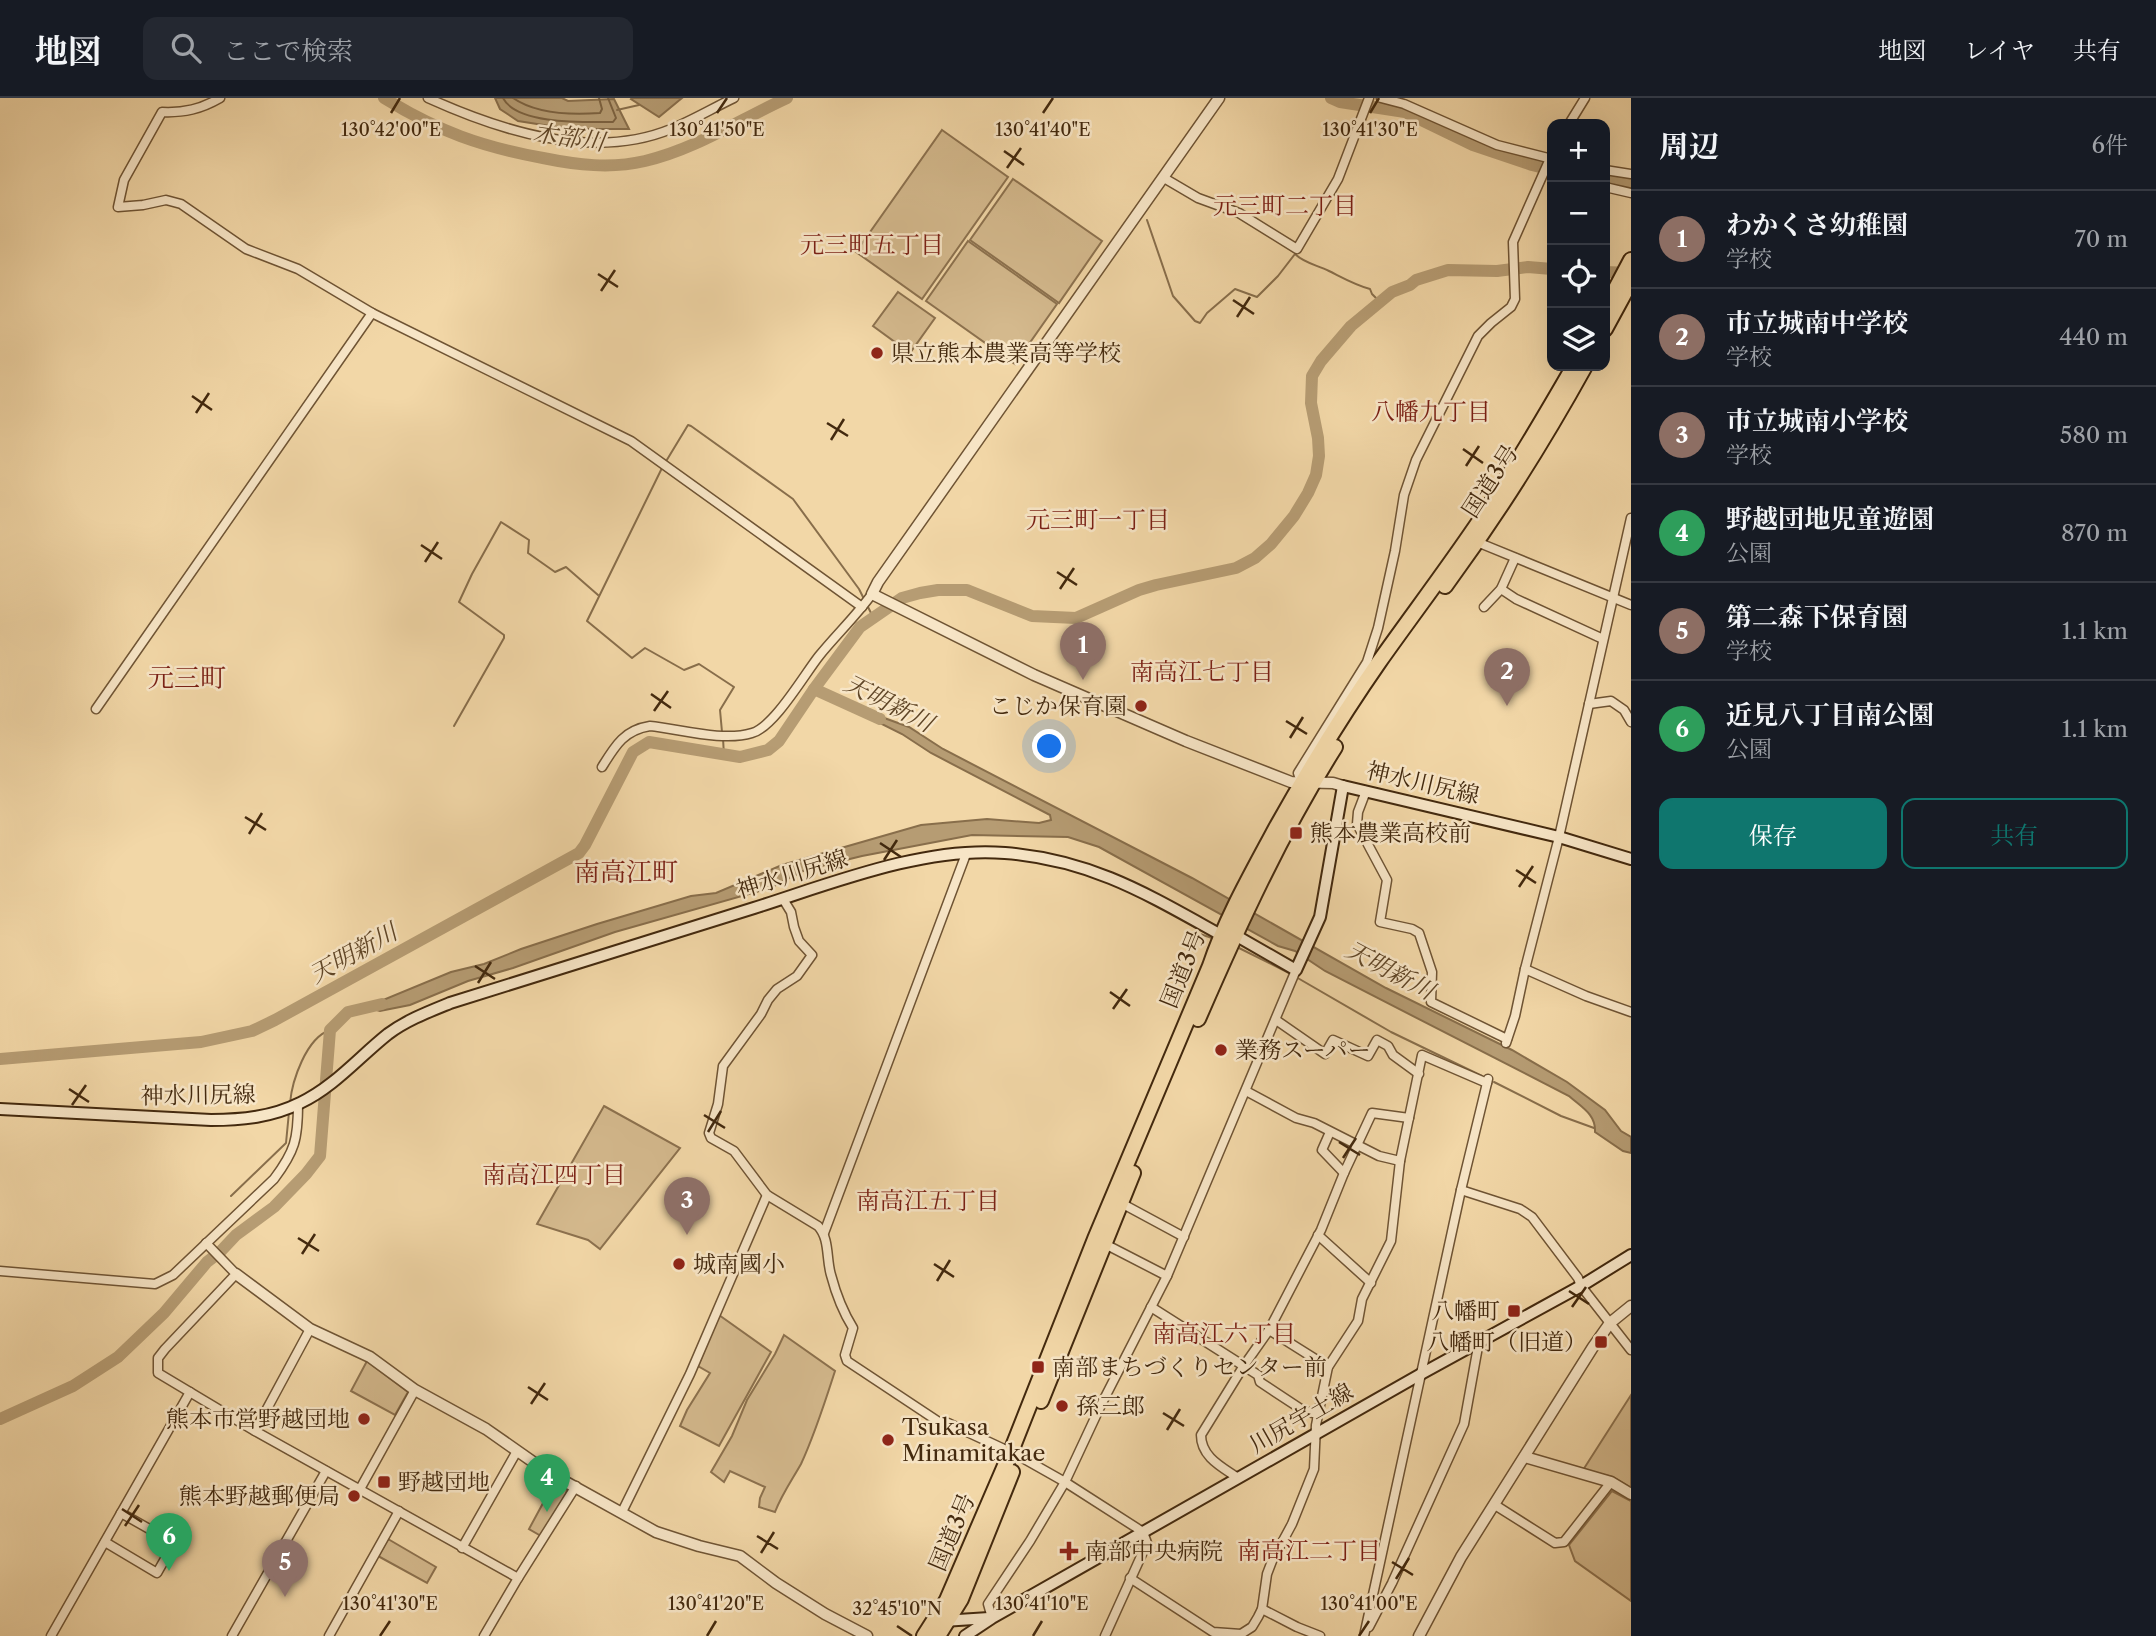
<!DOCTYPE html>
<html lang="ja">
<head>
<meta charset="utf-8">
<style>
	:root { --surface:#171b24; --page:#242831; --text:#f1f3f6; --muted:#9ea1a6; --line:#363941; --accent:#0f766e }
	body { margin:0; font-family:"Libre Caslon Text","Noto Serif JP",serif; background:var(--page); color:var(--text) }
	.controls { position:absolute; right:21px; top:21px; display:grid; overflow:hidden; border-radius:14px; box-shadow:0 7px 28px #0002 }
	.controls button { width:63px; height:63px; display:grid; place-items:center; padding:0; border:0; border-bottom:2px solid var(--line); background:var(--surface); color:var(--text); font:35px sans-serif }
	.you { position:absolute; left:1050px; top:649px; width:24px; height:24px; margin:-18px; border:5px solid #fff; border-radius:50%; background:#1a73e8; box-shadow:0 0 0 10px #1a73e833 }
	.badge { display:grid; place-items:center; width:46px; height:46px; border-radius:50%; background:var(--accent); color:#fff; font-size:23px; font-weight:700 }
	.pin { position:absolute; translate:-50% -58px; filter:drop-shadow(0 2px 4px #0008) }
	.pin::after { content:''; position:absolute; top:37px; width:24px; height:21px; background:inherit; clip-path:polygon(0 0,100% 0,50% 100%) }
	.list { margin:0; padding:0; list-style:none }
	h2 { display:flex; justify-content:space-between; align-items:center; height:91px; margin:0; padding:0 28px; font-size:30px }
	h2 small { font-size:23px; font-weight:400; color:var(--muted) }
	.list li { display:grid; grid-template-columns:46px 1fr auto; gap:21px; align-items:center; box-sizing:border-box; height:98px; padding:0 28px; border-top:2px solid var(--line) }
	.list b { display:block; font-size:26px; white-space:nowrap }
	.list p { margin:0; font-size:23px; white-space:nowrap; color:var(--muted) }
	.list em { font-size:23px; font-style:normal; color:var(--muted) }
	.actions { display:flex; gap:14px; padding:21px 28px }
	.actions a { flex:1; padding:16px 0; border:2px solid var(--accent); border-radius:14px; text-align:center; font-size:24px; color:var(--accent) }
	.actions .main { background:var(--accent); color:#fff }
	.icon { flex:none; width:38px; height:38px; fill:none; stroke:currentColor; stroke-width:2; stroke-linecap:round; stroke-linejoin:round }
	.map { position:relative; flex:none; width:1631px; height:1538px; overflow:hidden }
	header { display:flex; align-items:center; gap:42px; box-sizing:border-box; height:98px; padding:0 35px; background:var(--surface); border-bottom:2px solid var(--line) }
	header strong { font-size:33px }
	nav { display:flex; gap:38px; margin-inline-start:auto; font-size:24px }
	.search { width:490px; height:63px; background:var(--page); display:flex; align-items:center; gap:18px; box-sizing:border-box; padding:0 24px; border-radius:14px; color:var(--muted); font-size:26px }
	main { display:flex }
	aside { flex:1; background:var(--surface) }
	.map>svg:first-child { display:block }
	.green { fill:#d4b98d; stroke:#8c714e; stroke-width:2 }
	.water { fill:#b69c73; stroke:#886e4b; stroke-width:2 }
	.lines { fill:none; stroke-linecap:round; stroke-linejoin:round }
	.shore { stroke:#7c6240; stroke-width:2 }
	.stream { stroke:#886e4b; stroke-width:2 }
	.river { stroke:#b69c73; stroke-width:12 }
	.minor-casing { stroke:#6f5434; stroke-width:11 }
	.tertiary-casing { stroke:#6f5434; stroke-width:13 }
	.secondary-casing { stroke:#43290e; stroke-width:14 }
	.trunk-casing { stroke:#43290e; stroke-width:18 }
	.minor { stroke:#f7e5c6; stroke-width:8 }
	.tertiary { stroke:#f7e5c6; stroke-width:10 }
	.secondary { stroke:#f7e5c6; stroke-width:10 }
	.trunk { stroke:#f2d7a7; stroke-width:14 }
	.ticks { fill:none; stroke:#43290e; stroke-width:2.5 }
	.poi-dot { fill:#8f2418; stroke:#f7e5c6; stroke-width:2.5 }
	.labels { text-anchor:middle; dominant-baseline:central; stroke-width:5; stroke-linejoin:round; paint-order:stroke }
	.poi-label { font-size:23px; fill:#43290e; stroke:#f7e5c6; text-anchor:start }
	.street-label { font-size:23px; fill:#43290e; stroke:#f7e5c6 }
	.water-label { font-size:24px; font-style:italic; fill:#604627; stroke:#f7e5c6 }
	.neighbourhood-label { font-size:24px; fill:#7a1f14; stroke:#f7e5c6 }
	.quarter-label { font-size:26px; fill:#7a1f14; stroke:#f7e5c6 }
	.ticks-label { font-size:18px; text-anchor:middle; fill:#43290e; stroke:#f7e5c6; stroke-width:5; stroke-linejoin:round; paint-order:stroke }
</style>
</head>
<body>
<header>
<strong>地図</strong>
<div class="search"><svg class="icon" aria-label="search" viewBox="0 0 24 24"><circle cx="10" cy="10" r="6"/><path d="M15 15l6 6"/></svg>ここで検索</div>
<nav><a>地図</a><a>レイヤ</a><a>共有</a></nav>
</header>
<main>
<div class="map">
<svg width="1631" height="1538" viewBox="0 0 1631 1538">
	<rect width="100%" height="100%" fill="#f2d7a7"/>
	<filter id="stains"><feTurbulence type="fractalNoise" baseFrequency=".00286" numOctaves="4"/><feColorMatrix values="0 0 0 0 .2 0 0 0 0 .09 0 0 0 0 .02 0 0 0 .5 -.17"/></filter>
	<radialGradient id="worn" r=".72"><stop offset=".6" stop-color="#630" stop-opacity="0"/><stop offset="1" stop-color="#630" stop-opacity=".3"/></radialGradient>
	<!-- green -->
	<g class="green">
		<polygon points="942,32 1008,79 922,201 856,154"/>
		<polygon points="1013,81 1102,143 1059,205 970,142"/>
		<polygon points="968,143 1057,206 1015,266 926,203"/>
		<polygon points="898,194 935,220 910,255 873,228"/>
		<polygon points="604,1008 680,1050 600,1151 588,1142 537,1126"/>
		<polygon points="719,1217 771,1254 719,1348 680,1328 687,1312 710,1275 698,1268"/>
		<path d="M784,1237L835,1273C825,1304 815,1336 801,1366C792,1382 782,1396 775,1414L759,1409L760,1400L765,1389L730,1373L724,1384L711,1374L732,1338L747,1302L775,1256Z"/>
		<polygon points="367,1263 408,1294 395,1317 351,1293"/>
		<polygon points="1631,1297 1631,1390 1613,1379 1583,1372"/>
		<polygon points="555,1383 567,1390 566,1397 541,1438 529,1431"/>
		<polygon points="1612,1393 1631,1403 1631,1503 1575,1463 1569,1447"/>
		<polygon points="388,1441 436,1469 427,1485 378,1458"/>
	</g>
	<!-- water -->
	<g class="water">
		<polygon points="495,0 562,0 568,3 614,1 629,31 569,31 518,23 500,11"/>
		<polygon points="632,0 682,0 659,19 631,1"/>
		<path d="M832,601L909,629L943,651L1192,780L1386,890L1512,952L1567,984L1605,1012L1621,1033L1631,1039V1055L1623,1053L1595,1034C1596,1016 1581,1009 1569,998L1325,873L1295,853L1278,848L1099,749L1068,739L972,737L862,758L805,772L770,790L615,834L513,870L468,883L410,907L380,913L366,909L451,874L484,866L521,851L597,826L691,798L716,795L782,767L921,727L987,721L1039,725L1051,722L1050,717L931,655L902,636Z"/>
	</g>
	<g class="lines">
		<!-- shore -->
		<g class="shore">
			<path d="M503,0C517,27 586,24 613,24L616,20L608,0"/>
			<path d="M513,0C536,16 573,17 600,15L602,11L599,0"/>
		</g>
		<!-- stream -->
		<g class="stream">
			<polyline points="617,12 639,7"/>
			<path d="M1147,122L1173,198L1195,223L1200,225L1207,215L1235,191L1257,199L1278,178L1295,156C1304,165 1317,167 1329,173C1343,180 1355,187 1370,191L1372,196L1380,204"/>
			<polyline points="665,365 688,327 691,328 793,401 859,491 864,501"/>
			<polyline points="662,370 587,523 632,560 645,550 684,572 699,566 734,589 720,612 722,634"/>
			<polyline points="868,509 873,519 871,520"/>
			<polyline points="454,628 504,540 504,537 459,504 472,476 501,424 529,442 528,455 555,474 566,469 598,497"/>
			<polyline points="723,640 724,658"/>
			<polyline points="1577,643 1580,628"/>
			<polyline points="1568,680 1572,665"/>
			<polyline points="1200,836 1212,840"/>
			<polyline points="1239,850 1291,876"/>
			<polyline points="1296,879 1391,934 1482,978"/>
			<polyline points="1494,984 1561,1018 1594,1030"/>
			<path d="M290,1005C292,983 306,940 330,932"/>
			<polyline points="231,1098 286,1045 289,1014"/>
		</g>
		<!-- river -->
		<g class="river">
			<path d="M384,0C437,33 482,49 543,60C577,67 611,71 645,63C696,51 739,22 787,0"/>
			<polyline points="1331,0 1340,4 1405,14 1473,47 1532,67 1552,72"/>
			<polyline points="1605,82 1631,86"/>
			<polyline points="1605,174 1631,175"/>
			<polyline points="814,591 880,621"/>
			<polyline points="0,961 201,944 252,933 275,922 579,755 585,747 633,654 649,644 740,659 768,652 779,643 814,591 860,529 902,500 920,495 938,492 967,492 1032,518 1076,520 1139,492 1156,487 1236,470 1255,460 1271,446 1294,418 1308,395 1316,377 1319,358 1318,340 1311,305 1312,278 1321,263 1351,228 1392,194 1410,187 1416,182 1448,172 1497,173 1528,169 1552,171"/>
			<polyline points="0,1321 73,1288 118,1259 164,1215 207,1164 220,1154 236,1137 274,1109 306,1076 320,1058 330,932 348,914 382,906"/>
		</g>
		<defs>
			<g id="minor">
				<path d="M220,0C201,11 184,15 162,14L124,82L118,109L143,107L166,102L181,106L246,151L298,171L372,215L631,343L862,509"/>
				<path d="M428,0C501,33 593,63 671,31C693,22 713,10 734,0"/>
				<polyline points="1381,0 1404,6 1497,47 1552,61"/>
				<polyline points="1569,26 1585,0"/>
				<polyline points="1605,72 1631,76"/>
				<polyline points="1164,80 1198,100 1239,115 1297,151 1338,81 1369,0"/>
				<polyline points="1605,89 1631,95"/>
				<polyline points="1477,444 1631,507"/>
				<polyline points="1501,491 1516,501 1603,541"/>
				<polyline points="1484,509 1501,491 1515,460"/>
				<polyline points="1589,606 1611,603 1624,612 1631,624"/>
				<polyline points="96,611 372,215"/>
				<path d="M602,669C615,648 624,632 650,628C680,631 723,644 752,635C774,629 804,577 819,558C836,537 856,518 872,496"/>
				<polyline points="1301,684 1298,675 1367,564 1378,530 1395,453 1404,397 1416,362 1478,238 1491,225 1511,209 1515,201 1513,144 1552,56"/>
				<polyline points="1366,693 1358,714 1357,726 1387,782 1380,824 1412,831 1419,835 1432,874 1431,904 1507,941"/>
				<path d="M783,801L791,814L794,829L799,843L812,857L797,878L777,891L768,902L761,916L723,968L718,1006L709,1035L711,1040L734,1053L767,1097L818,1128C830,1141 826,1161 831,1177C836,1196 843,1214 853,1230L845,1257L847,1263L939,1324L948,1325L1019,1358L1065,1384L1143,1434L1147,1445L1105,1538"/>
				<polyline points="1525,871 1586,898 1631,914"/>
				<polyline points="1276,922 1325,956 1333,942 1368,958 1377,942 1388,948 1393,957 1419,976"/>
				<polyline points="1506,945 1515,918 1525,871 1559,739 1631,420"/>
				<polyline points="1246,993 1296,1020 1314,1025 1379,1058 1400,1063"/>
				<polyline points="1330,1034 1322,1052 1344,1075"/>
				<polyline points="1461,1092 1520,1111 1532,1119 1578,1180 1581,1188 1631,1252"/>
				<polyline points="1121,1105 1184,1139"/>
				<polyline points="824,1135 966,756"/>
				<polyline points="1318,1137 1371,1185"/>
				<polyline points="1101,1144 1167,1178"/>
				<polyline points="206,1145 236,1176 165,1251 158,1260 158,1275 255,1333 518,1480 576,1388"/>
				<path d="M0,1173L155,1186L173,1177L274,1081C295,1053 298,1041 298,1006"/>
				<polyline points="1151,1209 1258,1277 1260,1284 1304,1313 1318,1316"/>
				<polyline points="1269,1232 1328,1269"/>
				<polyline points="255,1333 310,1231"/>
				<path d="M1238,1380C1222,1369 1201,1359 1201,1337L1243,1269L1269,1232L1321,1132L1344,1075L1372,1015L1409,1020"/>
				<polyline points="360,1391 415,1292"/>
				<polyline points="1495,1407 1555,1445 1564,1444 1611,1384"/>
				<polyline points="622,1414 690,1276 767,1097"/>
				<polyline points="105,1444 157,1475 174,1445 121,1415"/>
				<polyline points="462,1450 517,1353"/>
				<polyline points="1130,1480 1213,1534 1241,1536 1252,1529 1258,1519 1262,1511 1267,1476 1272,1463 1292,1426 1314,1371 1316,1327 1328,1269 1358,1223 1362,1201 1391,1143 1400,1063 1422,957 1487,985"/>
				<polyline points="1262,1511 1297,1529 1320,1538"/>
				<polyline points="992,1520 988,1506 1030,1443 1065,1384 1101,1307 1167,1178 1296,872"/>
				<polyline points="1369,1529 1392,1485 1464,1326 1479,1243"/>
				<polyline points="51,1538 190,1294"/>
				<polyline points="232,1538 326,1373"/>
				<polyline points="329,1538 399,1413"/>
				<polyline points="484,1538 518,1480"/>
				<polyline points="1364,1538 1461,1092 1488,981"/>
			</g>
			<g id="tertiary">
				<polyline points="1219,0 878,484 872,496 1034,577 1186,643 1291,684 1333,685 1343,688"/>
				<polyline points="236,1176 310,1231 370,1259 415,1292 486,1331 546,1373 656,1434 699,1448 740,1458 776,1485 825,1516 867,1538"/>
				<polyline points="1525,1359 1611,1384 1631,1396"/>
				<polyline points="1419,1538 1461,1459 1593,1249 1610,1225 1631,1208"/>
			</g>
			<g id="secondary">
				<path d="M0,1011L211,1022C242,1022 272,1019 300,1005C334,989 359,959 388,936C407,922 428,914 450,905C551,874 652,842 754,810C830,786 924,748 1005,755C1092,762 1147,796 1221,837H1235L1296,872L1320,819L1343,688L1559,739L1631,761"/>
				<polyline points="943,1523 989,1520"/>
				<polyline points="965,1538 992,1520 1421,1276 1581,1188 1631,1157"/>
			</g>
			<g id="trunk">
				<polyline points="1605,211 1631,162"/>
				<polyline points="1605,231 1631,183"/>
				<path d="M1445,488C1497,417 1543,344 1585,268"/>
				<path d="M1198,921C1238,829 1281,734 1335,649"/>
				<polyline points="1041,1303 1133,1075"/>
				<path d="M924,1538L947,1502L1010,1356L1095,1141L1210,868C1226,820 1252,775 1276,730C1308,673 1342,617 1379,564C1413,516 1448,470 1481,421C1514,371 1544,320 1574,268"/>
				<polyline points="938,1538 961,1501 1012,1374"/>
			</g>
		</defs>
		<!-- minor casing -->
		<use href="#minor" class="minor-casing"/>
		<!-- tertiary casing -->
		<use href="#tertiary" class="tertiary-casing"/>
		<!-- secondary casing -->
		<use href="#secondary" class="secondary-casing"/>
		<!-- trunk casing -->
		<use href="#trunk" class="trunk-casing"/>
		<!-- minor -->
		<use href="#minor" class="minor"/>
		<!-- tertiary -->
		<use href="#tertiary" class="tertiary"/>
		<!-- secondary -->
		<use href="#secondary" class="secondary"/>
		<!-- trunk -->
		<use href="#trunk" class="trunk"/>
	</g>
	<!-- ticks -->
	<path class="ticks" d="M391,15L400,0M717,15L727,0M1043,15L1053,0M1370,15L1379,0M1004,53L1024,67M1007,70L1021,50M598,176L618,189M601,193L615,172M1233,202L1254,216M1237,219L1250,199M192,298L212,312M196,315L209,295M827,325L848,338M831,342L844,321M1463,351L1483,365M1466,368L1479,348M421,447L442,461M425,464L438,444M1057,474L1077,487M1060,491L1074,470M651,596L671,610M654,613L668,593M1286,623L1307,636M1290,640L1303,619M245,719L266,732M249,736L262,715M880,745L901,759M884,762L897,742M1516,772L1536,785M1519,789L1533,768M475,868L495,881M478,885L491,864M1110,894L1130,908M1113,911L1127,891M69,991L89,1004M72,1007L86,987M704,1017L725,1030M708,1034L721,1013M1339,1044L1360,1057M1343,1060L1356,1040M298,1140L319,1153M302,1156L315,1136M934,1166L954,1179M937,1183L950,1162M1569,1193L1589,1206M1572,1209L1586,1189M528,1289L548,1302M531,1306L545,1285M1163,1315L1184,1328M1167,1332L1180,1311M122,1411L142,1424M125,1428L139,1407M757,1438L778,1451M761,1455L774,1434M1392,1464L1413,1477M1396,1481L1409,1460M897,1528L912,1538M380,1538L390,1523M707,1538L716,1523M1033,1538L1042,1523M1359,1538L1369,1523"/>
	<!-- markers -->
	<g class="poi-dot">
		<circle cx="877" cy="255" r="7"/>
		<circle cx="1141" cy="608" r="7"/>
		<rect x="1289" y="728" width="14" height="14" rx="3.5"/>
		<circle cx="1221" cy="952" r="7"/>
		<circle cx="679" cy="1166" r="7"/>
		<rect x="1507" y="1206" width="14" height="14" rx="3.5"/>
		<rect x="1594" y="1237" width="14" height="14" rx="3.5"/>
		<rect x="1031" y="1262" width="14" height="14" rx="3.5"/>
		<circle cx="1062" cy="1308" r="7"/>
		<circle cx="364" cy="1321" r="7"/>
		<circle cx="888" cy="1342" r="7"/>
		<rect x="377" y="1377" width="14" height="14" rx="3.5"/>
		<circle cx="354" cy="1398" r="7"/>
		<path d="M1065.5 1442.5h7v7h7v7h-7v7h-7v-7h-7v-7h7z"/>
	</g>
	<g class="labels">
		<!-- poi labels -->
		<g class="poi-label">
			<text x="891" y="255">県立熊本農業高等学校</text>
			<text x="1127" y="608" text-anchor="end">こじか保育園</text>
			<text x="1310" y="735">熊本農業高校前</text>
			<text x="1235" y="952">業務スーパー</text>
			<text x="693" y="1166">城南國小</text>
			<text x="1500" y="1213" text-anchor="end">八幡町</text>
			<text x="1587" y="1244" text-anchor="end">八幡町（旧道）</text>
			<text x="1052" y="1269">南部まちづくりセンター前</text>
			<text x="1076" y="1308">孫三郎</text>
			<text x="350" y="1321" text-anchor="end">熊本市営野越団地</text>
			<text x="902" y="1329">Tsukasa<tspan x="902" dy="26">Minamitakae</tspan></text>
			<text x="398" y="1384">野越団地</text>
			<text x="340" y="1398" text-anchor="end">熊本野越郵便局</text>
			<text x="1085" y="1453">南部中央病院</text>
		</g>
		<!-- street labels -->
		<g class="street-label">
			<text transform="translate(1490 383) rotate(-57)">国道3号</text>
			<text transform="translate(1423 685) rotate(13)">神水川尻線</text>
			<text transform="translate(792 776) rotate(-17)">神水川尻線</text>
			<text transform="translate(1183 871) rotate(-68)">国道3号</text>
			<text transform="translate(198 997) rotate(-1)">神水川尻線</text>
			<text transform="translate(1301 1320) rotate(-30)">川尻宇土線</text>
			<text transform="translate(952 1434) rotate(-67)">国道3号</text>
		</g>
		<!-- water labels -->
		<g class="water-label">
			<text transform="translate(569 39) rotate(8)">木部川</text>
			<text transform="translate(889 605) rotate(27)">天明新川</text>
			<text transform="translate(353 855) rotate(-29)">天明新川</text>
			<text transform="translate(1390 872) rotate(28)">天明新川</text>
		</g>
		<!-- neighbourhood labels -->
		<g class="neighbourhood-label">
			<text x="1285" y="107">元三町二丁目</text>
			<text x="872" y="146">元三町五丁目</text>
			<text x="1431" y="313">八幡九丁目</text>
			<text x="1098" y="421">元三町一丁目</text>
			<text x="1202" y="573">南高江七丁目</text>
			<text x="554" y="1076">南高江四丁目</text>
			<text x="928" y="1102">南高江五丁目</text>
			<text x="1224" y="1235">南高江六丁目</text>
			<text x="1309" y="1452">南高江二丁目</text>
		</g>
		<!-- quarter labels -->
		<g class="quarter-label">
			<text x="187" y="580">元三町</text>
			<text x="626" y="774">南高江町</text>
		</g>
	</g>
	<g class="ticks-label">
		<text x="391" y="38">130°42'00"E</text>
		<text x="717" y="38">130°41'50"E</text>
		<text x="1043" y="38">130°41'40"E</text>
		<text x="1370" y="38">130°41'30"E</text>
		<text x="390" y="1512">130°41'30"E</text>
		<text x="716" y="1512">130°41'20"E</text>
		<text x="1042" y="1512">130°41'10"E</text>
		<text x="1369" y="1512">130°41'00"E</text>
		<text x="897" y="1517">32°45'10"N</text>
	</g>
	<rect width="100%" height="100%" filter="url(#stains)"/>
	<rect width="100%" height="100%" fill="url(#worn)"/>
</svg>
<div class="controls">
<button>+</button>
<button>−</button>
<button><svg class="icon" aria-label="locate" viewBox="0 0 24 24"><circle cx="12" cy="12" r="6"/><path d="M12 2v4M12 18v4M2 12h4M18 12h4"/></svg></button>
<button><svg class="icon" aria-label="layers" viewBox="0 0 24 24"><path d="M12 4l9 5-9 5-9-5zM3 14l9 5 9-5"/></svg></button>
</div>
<div class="you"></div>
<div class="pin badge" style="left:1083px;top:582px;background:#8d6e63">1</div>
<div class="pin badge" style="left:1507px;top:608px;background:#8d6e63">2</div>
<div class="pin badge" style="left:687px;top:1137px;background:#8d6e63">3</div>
<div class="pin badge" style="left:547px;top:1414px;background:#2e9e5b">4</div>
<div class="pin badge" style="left:285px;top:1499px;background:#8d6e63">5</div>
<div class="pin badge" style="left:169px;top:1473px;background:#2e9e5b">6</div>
</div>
<aside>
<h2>周辺<small>6件</small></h2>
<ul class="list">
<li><span class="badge" style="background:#8d6e63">1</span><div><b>わかくさ幼稚園</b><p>学校</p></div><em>70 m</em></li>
<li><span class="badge" style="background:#8d6e63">2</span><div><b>市立城南中学校</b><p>学校</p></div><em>440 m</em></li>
<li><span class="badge" style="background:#8d6e63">3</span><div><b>市立城南小学校</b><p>学校</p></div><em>580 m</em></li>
<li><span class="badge" style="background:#2e9e5b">4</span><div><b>野越団地児童遊園</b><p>公園</p></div><em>870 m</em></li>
<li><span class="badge" style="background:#8d6e63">5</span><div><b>第二森下保育園</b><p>学校</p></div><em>1.1 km</em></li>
<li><span class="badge" style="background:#2e9e5b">6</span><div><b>近見八丁目南公園</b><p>公園</p></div><em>1.1 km</em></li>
</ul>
<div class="actions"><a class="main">保存</a><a>共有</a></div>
</aside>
</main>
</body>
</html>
